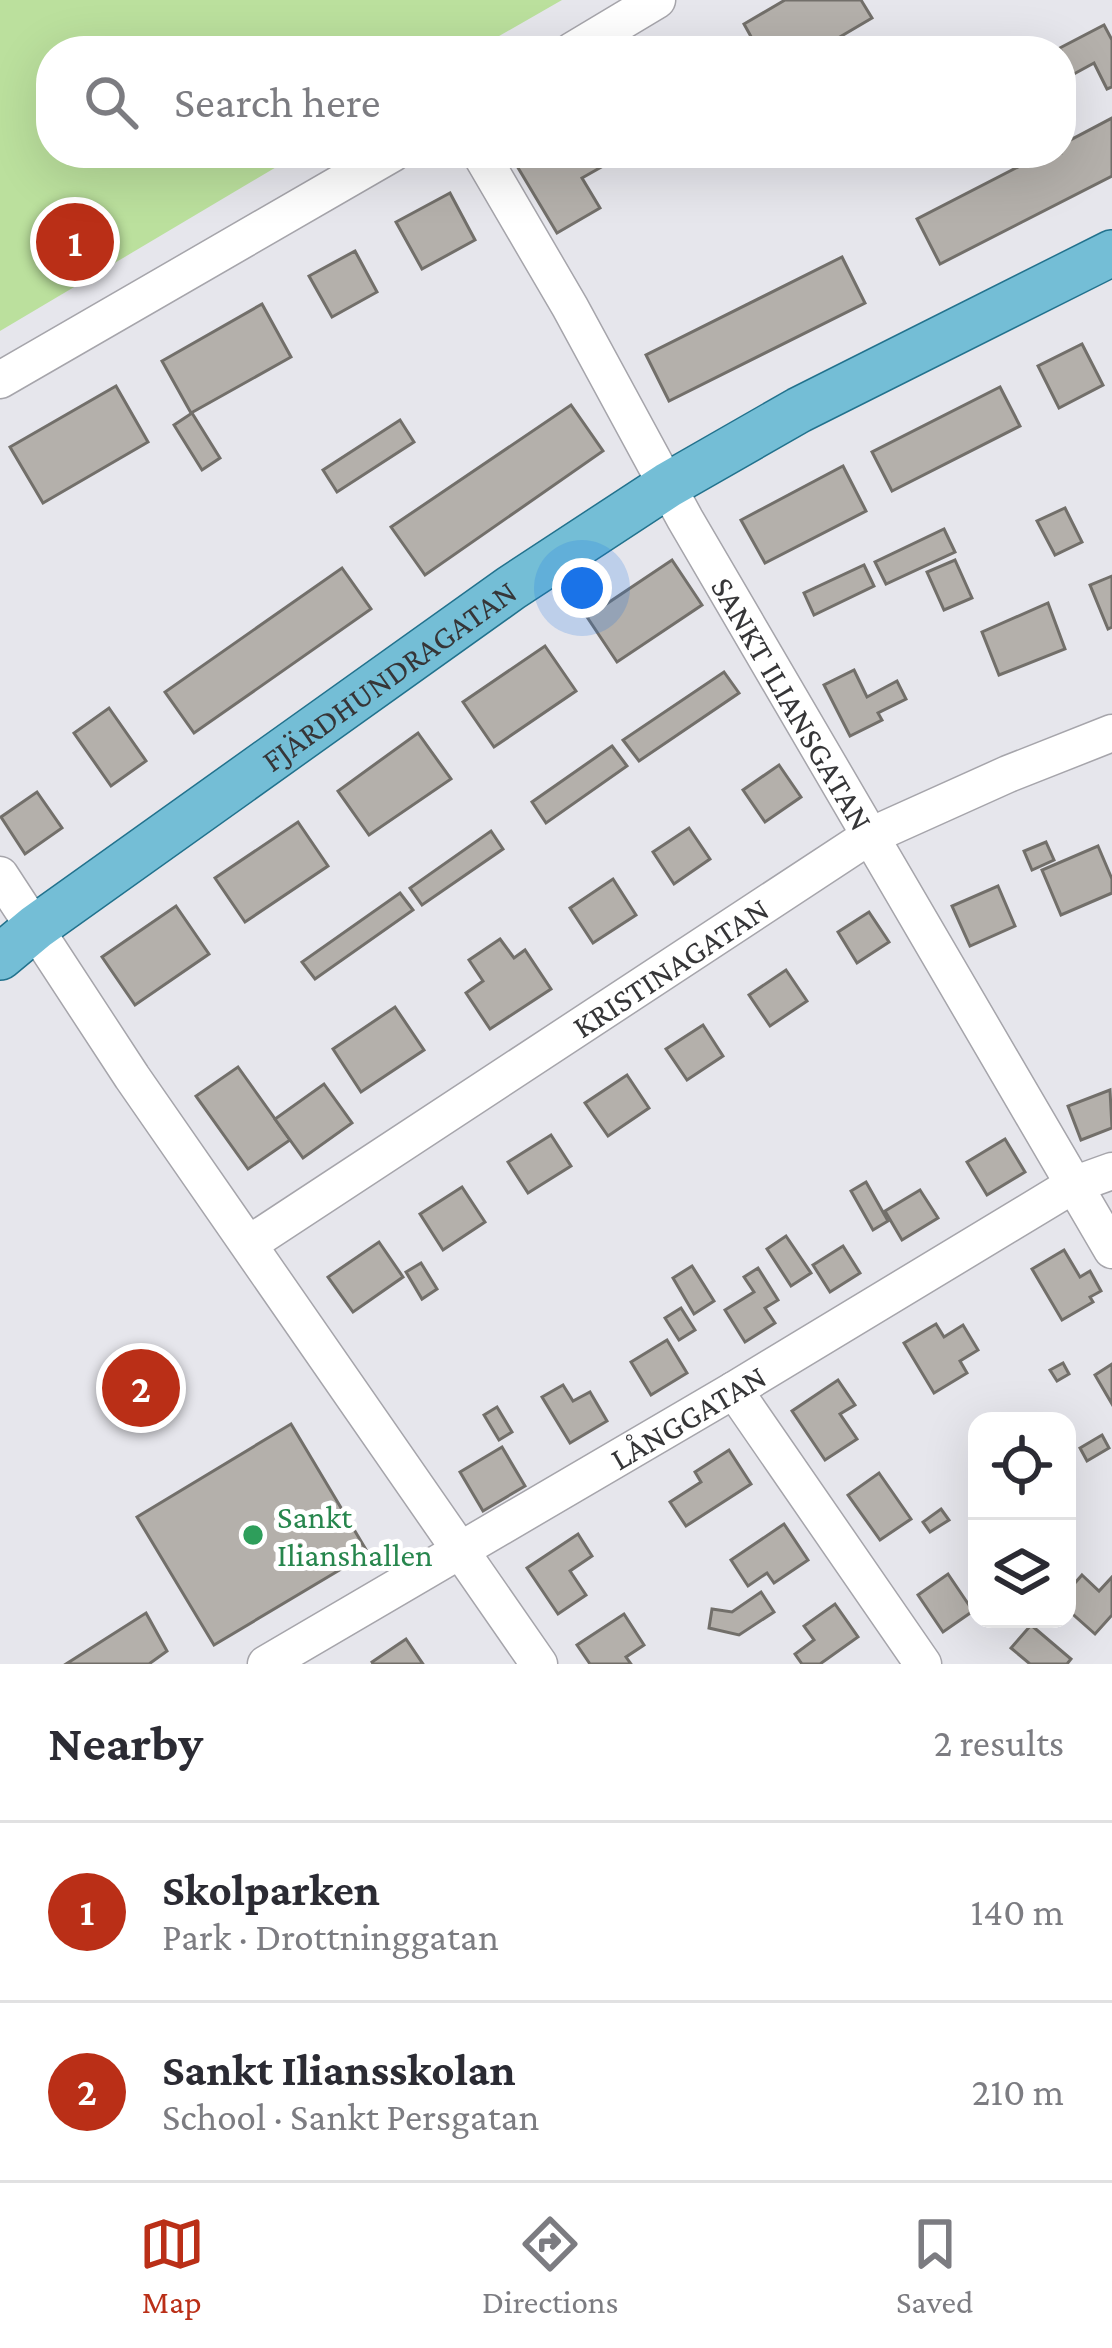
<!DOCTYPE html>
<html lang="en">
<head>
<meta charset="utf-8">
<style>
	:root { --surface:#fff; --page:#f2f2f3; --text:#2b2b33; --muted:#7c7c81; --line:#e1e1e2; --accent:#ba2f17 }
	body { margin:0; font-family:"Crimson Pro",serif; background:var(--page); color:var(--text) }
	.controls { position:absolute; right:36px; bottom:36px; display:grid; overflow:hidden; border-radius:24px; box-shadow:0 12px 48px #0002 }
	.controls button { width:108px; height:108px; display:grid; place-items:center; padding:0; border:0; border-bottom:3px solid var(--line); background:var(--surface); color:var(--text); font:60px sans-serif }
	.you { position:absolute; left:582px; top:588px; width:42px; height:42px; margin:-30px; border:9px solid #fff; border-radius:50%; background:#1a73e8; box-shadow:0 0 0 18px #1a73e833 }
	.badge { display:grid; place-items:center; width:78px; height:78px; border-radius:50%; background:var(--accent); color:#fff; font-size:39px; font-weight:700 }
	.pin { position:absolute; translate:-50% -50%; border:6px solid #fff; box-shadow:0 3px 12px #0006 }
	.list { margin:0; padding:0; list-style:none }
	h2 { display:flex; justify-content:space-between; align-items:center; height:156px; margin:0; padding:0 48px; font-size:51px }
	h2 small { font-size:39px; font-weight:400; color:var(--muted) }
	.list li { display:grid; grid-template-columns:78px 1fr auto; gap:36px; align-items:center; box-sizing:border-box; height:180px; padding:0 48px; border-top:3px solid var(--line) }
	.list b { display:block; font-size:45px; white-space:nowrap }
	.list p { margin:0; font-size:39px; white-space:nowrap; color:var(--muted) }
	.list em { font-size:39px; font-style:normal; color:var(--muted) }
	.icon { flex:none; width:66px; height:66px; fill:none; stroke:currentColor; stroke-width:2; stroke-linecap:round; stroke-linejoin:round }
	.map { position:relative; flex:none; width:1112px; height:1664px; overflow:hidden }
	.search { position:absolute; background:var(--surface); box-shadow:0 12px 48px #0002; left:36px; right:36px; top:36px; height:132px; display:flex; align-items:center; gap:30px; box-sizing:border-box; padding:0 42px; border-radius:48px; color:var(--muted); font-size:45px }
	.sheet { height:516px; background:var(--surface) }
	nav { display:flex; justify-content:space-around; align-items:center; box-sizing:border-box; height:168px; border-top:3px solid var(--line); background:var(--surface); font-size:33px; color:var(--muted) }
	nav a { display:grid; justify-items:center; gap:6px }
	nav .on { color:var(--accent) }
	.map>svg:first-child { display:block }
	.green { fill:#bbe09d }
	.building { fill:#b4b0ab; stroke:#726f6a; stroke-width:3 }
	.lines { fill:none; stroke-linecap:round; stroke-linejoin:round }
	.minor-casing { stroke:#a6a5ab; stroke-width:39 }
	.major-casing { stroke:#22728d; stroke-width:48 }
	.minor { stroke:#fff; stroke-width:36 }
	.major { stroke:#74bed6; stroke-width:45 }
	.leisure-dot { fill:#2e9e5b; stroke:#fff; stroke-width:4.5 }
	.labels { text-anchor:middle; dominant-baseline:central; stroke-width:10; stroke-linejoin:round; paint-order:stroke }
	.street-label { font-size:33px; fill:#363638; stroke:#fff }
	.leisure-label { font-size:33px; fill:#27864d; stroke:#fff; text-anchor:start }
</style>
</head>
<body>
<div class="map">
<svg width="1112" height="1664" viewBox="0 0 1112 1664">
	<rect width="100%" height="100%" fill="#e6e6ec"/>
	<!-- green -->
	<polygon class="green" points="0,0 562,0 473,51 51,51 51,153 300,153 0,331"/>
	<!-- building -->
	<g class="building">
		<polygon points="785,0 861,0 872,18 816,51 759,51 744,24"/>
		<polygon points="1104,25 1112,40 1112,87 1107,89 1094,63 1061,81 1061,51 1054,51"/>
		<polygon points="1112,118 1112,176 940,264 917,219 1045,153 1061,153 1061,145"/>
		<polygon points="516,153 626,153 582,178 600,208 557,233 511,156"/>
		<polygon points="450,193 475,240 422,269 396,222"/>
		<polygon points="355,251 377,292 332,317 309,276"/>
		<polygon points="842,257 865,303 669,401 646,355"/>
		<polygon points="262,304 291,357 191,413 162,361"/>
		<polygon points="1082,344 1103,385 1059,408 1038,366"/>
		<polygon points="116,386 148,442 43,503 10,447"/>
		<polygon points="1000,387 1020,426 892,491 872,452"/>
		<polygon points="571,405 603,451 425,575 391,527"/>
		<polygon points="192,413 220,458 202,470 174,425"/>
		<polygon points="400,420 414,442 337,492 323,470"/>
		<polygon points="843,466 866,511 765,563 741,520"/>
		<polygon points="1065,508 1082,542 1055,555 1037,521"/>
		<polygon points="944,529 955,552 886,584 875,562"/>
		<polygon points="672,560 702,605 617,662 587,617"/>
		<polygon points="955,560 972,598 944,610 927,572"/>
		<polygon points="864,565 874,586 814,615 804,593"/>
		<polygon points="342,568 371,609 194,733 165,692"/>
		<polygon points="1112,576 1112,627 1108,629 1090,585"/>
		<polygon points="1048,603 1065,649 999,675 982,632"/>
		<polygon points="545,646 576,691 494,747 463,702"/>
		<polygon points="854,670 867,697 897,681 906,699 878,713 882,720 850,736 824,685"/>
		<polygon points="724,672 739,693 639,761 623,740"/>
		<polygon points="109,708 146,761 111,786 74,733"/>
		<polygon points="418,733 451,779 369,835 338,791"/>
		<polygon points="612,746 627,766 546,823 532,802"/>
		<polygon points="779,765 801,797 765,822 743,790"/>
		<polygon points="37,792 62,828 25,854 1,817"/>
		<polygon points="298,822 328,866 245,922 215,878"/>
		<polygon points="689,828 710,859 674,884 653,852"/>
		<polygon points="491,831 503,849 422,905 410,888"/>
		<polygon points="1046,842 1054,860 1032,870 1024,851"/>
		<polygon points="1098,846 1112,879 1112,893 1061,915 1042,870"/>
		<polygon points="613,879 636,915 593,943 570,908"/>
		<polygon points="998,886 1015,926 970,946 952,906"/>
		<polygon points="400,893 413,910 315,979 302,962"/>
		<polygon points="176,906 209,954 135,1005 102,957"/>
		<polygon points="869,912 889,942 857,963 838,932"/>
		<polygon points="500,939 514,958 525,950 551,989 490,1029 466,993 483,981 469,960"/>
		<polygon points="786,970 807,1001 770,1026 749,995"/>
		<polygon points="395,1007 424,1050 361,1092 333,1049"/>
		<polygon points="703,1025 723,1056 687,1080 666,1049"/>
		<polygon points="238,1067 290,1140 248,1169 196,1096"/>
		<polygon points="627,1075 649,1108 608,1136 585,1103"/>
		<polygon points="324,1084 352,1123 303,1158 275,1119"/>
		<polygon points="1110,1090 1112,1128 1081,1140 1068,1106"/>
		<polygon points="551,1135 571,1166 528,1193 508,1162"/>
		<polygon points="1005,1139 1025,1172 987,1195 967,1162"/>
		<polygon points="866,1182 888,1221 873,1230 851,1191"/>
		<polygon points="462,1187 485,1222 443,1250 420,1214"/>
		<polygon points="920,1190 938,1218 902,1240 885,1211"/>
		<polygon points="786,1236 811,1273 791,1286 767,1249"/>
		<polygon points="379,1242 403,1277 353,1312 328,1277"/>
		<polygon points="843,1246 860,1273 830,1292 813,1265"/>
		<polygon points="1064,1250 1080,1277 1090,1271 1101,1291 1090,1297 1093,1302 1062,1320 1032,1269"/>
		<polygon points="421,1263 437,1289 422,1299 406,1272"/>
		<polygon points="692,1266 714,1301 694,1314 673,1278"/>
		<polygon points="758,1268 778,1300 765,1308 775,1323 745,1342 725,1310 754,1292 744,1277"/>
		<polygon points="681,1308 695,1330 679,1340 665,1318"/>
		<polygon points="936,1324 944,1337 963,1325 978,1350 960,1361 967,1373 934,1393 904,1343"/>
		<polygon points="667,1340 687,1373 651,1395 631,1362"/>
		<polygon points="1063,1363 1069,1374 1057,1381 1050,1370"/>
		<polygon points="1112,1364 1112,1404 1095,1375"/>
		<polygon points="838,1380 855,1405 840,1414 857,1439 825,1460 792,1411"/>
		<polygon points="563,1385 573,1401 590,1392 607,1421 570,1443 542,1397"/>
		<polygon points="497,1407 512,1432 499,1440 484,1415"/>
		<polygon points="291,1424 368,1553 214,1645 137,1517"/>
		<polygon points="1102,1435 1109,1448 1087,1461 1080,1448"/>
		<polygon points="502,1447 525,1486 483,1511 460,1472"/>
		<polygon points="729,1450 751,1484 686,1526 670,1502 701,1482 695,1472"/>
		<polygon points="879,1473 911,1519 880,1540 848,1495"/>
		<polygon points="941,1509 949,1520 930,1532 923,1522"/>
		<polygon points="784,1524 808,1560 774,1583 767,1573 748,1586 731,1560"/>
		<polygon points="578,1534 592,1556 570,1571 586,1595 558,1614 527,1568"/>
		<polygon points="948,1574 973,1611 943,1632 918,1595"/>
		<polygon points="1082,1575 1099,1591 1112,1577 1112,1615 1095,1634 1067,1609 1067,1592"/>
		<polygon points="761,1592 774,1612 739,1635 709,1628 712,1609 732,1612"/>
		<polygon points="835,1604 858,1637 820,1664 802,1664 795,1654 814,1640 804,1626"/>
		<polygon points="146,1613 167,1651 149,1664 66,1664"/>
		<polygon points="624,1614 644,1645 626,1657 631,1664 590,1664 577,1645"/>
		<polygon points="1031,1625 1071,1659 1067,1664 1030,1664 1011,1648"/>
		<polygon points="406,1639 423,1664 373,1664 372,1662"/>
	</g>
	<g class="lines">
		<defs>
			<g id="minor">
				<polyline points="572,51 657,0"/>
				<path id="s1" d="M480,153L570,307L685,519L1112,1250"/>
				<polyline points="0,380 393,153"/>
				<polyline points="0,875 132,1077 539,1664"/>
				<path id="s2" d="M249,1244L868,837L1008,774L1112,733"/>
				<polyline points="734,1390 923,1664"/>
				<path id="s3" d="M266,1664L734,1390L1073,1185L1112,1171"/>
			</g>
			<g id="major">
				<path id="s4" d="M0,957L36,927L511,588L668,485L799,410L1112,253"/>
			</g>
		</defs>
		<!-- minor casing -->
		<use href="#minor" class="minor-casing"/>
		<!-- major casing -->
		<use href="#major" class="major-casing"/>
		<!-- minor -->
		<use href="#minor" class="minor"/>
		<!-- major -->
		<use href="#major" class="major"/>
	</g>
	<!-- markers -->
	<circle class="leisure-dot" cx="253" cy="1535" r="12"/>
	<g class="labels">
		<!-- street labels -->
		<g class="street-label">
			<text stroke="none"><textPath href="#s4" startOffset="480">FJÄRDHUNDRAGATAN</textPath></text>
			<text stroke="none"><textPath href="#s1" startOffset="633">SANKT ILIANSGATAN</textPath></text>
			<text stroke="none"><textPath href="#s2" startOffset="504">KRISTINAGATAN</textPath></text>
			<text stroke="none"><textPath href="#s3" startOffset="489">LÅNGGATAN</textPath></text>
		</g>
		<!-- leisure labels -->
		<g class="leisure-label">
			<text x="277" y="1516">Sankt<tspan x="277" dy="38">Ilianshallen</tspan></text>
		</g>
	</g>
</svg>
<div class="controls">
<button><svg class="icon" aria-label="locate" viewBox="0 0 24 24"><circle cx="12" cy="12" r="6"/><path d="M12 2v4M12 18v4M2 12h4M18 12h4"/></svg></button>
<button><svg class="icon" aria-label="layers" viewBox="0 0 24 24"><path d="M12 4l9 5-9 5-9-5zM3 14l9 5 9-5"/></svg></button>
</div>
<div class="you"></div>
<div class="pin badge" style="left:75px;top:242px">1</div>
<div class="pin badge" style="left:141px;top:1388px">2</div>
<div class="search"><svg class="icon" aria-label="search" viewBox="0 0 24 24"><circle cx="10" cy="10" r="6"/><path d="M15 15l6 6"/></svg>Search here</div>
</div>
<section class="sheet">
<h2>Nearby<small>2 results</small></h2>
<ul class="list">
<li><span class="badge">1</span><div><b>Skolparken</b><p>Park · Drottninggatan</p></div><em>140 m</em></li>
<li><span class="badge">2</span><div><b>Sankt Iliansskolan</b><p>School · Sankt Persgatan</p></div><em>210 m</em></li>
</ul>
</section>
<nav>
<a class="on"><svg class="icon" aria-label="map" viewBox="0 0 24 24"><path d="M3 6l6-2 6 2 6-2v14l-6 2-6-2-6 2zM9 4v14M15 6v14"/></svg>Map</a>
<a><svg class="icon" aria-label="directions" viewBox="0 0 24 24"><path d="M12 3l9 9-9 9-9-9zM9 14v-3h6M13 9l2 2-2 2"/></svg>Directions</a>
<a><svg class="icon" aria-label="saved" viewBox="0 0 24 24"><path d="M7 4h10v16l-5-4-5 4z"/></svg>Saved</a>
</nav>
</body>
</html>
